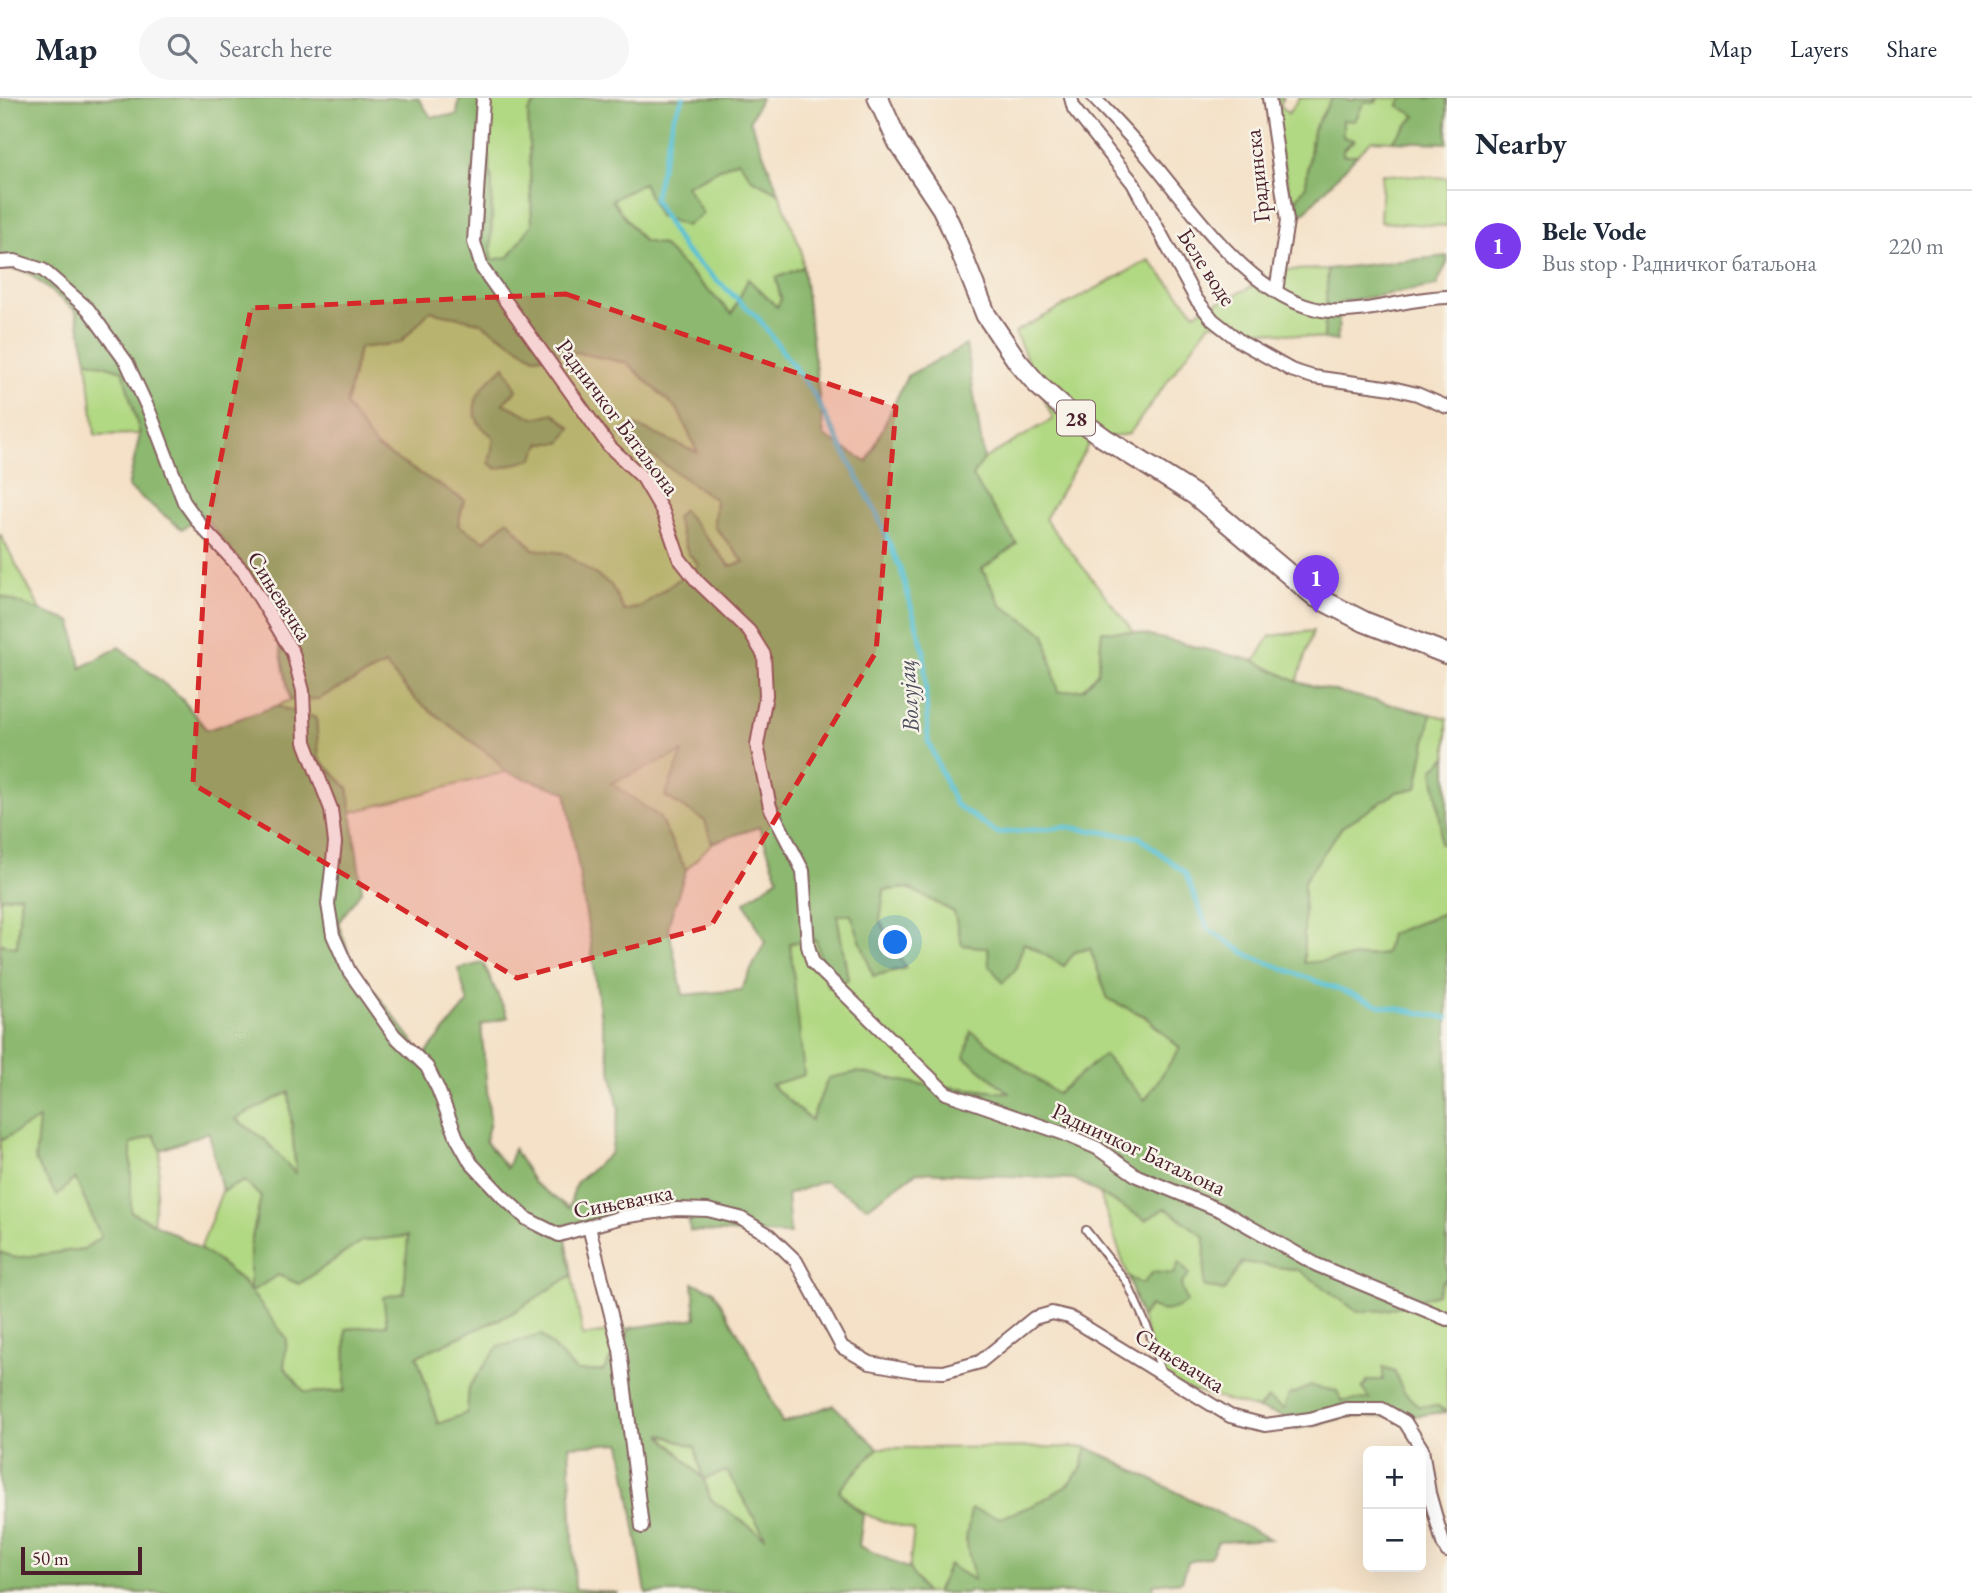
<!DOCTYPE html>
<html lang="en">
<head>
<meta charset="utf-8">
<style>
	:root { --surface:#fff; --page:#f6f6f7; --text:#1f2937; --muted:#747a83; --line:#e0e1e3; --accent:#7c3aed }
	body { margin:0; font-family:"EB Garamond",serif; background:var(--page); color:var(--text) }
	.controls { position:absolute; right:21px; bottom:21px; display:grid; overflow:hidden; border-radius:10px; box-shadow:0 7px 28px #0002 }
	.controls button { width:63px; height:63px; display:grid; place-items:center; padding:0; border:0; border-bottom:2px solid var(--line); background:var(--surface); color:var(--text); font:35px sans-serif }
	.scale { position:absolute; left:21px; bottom:18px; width:121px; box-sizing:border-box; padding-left:7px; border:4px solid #4a1f2b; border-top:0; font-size:19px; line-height:24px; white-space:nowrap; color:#4a1f2b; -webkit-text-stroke:5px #f7f3e8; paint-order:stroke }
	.you { position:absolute; left:896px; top:845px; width:24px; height:24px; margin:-18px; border:5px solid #fff; border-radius:50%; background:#1a73e8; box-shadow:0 0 0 10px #1a73e833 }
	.badge { display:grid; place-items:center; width:46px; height:46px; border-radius:50%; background:var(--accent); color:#fff; font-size:23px; font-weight:700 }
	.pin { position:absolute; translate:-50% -58px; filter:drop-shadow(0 2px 4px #0008) }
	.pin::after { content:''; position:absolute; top:37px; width:24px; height:21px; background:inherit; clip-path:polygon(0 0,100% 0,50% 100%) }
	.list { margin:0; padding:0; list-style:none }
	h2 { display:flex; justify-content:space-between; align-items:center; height:91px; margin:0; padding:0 28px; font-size:30px }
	h2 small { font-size:23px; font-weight:400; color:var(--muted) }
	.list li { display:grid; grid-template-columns:46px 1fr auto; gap:21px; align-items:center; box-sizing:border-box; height:112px; padding:0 28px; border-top:2px solid var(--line) }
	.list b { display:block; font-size:26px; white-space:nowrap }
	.list p { margin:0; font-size:23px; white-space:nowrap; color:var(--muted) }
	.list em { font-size:23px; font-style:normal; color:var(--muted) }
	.icon { flex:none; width:38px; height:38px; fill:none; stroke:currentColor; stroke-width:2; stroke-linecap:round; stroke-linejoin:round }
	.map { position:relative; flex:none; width:1447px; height:1495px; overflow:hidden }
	header { display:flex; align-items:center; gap:42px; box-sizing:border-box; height:98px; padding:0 35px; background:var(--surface); border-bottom:2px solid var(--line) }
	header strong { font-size:33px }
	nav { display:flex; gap:38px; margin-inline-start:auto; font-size:24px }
	.search { width:490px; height:63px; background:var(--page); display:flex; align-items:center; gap:18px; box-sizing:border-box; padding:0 24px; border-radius:38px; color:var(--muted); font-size:26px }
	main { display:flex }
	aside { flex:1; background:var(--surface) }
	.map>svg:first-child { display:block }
	.green { fill:#b1d882; stroke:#7e7c56; stroke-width:2 }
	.forest { fill:#8cb870; stroke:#6b6c4e; stroke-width:2; fill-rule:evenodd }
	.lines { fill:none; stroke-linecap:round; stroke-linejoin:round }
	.stream { stroke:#58c1d5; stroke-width:5 }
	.lane-casing { stroke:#866362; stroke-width:10 }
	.street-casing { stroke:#866362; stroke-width:16 }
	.primary-casing { stroke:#866362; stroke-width:23 }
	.lane { stroke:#fff; stroke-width:6 }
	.street { stroke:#fff; stroke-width:12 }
	.primary { stroke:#fff; stroke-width:19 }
	.marked { fill:#d62828; fill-opacity:0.2; stroke:#d62828; stroke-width:5; stroke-dasharray:14 9; stroke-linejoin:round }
	.labels { text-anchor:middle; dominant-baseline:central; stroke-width:5; stroke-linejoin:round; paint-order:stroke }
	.shield { fill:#f7f3e8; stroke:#7e5f64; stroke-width:2 }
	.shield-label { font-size:21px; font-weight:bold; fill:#4a1f2b }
	.street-label { font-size:23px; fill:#4a1f2b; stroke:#f7f3e8 }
	.water-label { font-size:24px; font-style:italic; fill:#4e505e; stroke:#f7f3e8 }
</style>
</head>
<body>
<header>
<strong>Map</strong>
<div class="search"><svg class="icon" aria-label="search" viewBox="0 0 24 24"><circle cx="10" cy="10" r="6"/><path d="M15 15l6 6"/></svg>Search here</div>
<nav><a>Map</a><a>Layers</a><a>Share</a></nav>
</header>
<main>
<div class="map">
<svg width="1447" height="1495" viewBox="0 0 1447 1495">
	<rect width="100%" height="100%" fill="#f7f3e8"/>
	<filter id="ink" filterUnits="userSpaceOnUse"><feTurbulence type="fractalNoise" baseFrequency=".0143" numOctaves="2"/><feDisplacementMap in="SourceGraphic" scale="14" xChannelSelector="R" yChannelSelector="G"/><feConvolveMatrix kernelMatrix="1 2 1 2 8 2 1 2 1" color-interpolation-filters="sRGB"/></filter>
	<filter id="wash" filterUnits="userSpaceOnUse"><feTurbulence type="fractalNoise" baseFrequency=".00686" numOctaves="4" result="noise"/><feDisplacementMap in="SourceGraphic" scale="28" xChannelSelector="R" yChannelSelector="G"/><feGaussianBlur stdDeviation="1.57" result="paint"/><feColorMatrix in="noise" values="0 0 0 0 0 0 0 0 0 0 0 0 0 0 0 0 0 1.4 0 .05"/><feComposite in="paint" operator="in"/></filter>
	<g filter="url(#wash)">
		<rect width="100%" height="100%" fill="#f4e1c7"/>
		<!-- green -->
		<g class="green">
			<polygon points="480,0 540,0 528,14 532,126 509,160 491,162 492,85"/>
			<polygon points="1266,0 1283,0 1280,6 1288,16 1299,0 1332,0 1313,32 1306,87 1293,107"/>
			<polygon points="1378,0 1403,0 1399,8 1416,18 1392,43 1372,42 1357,57 1343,57 1343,51 1354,43 1343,39 1343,22 1364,4 1376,4"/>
			<polygon points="738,62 752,81 779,95 801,151 803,169 776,181 781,201 777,209 748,182 733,217 662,147 643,143 612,102 644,85 685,88"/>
			<polygon points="1382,76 1447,80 1447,128 1380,124"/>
			<polygon points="1149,162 1195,215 1288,172 1328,171 1324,241 1210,225 1129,336 1091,342 1045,421 1134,534 1102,534 1098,574 1083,591 1058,595 1045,536 1001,507 982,470 971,378 984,361 1053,321 1015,234"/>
			<polygon points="430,212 479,224 535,259 575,254 627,265 678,312 698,356 633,326 621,336 716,402 714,428 745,464 730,468 683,412 676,421 688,455 700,467 640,509 623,513 563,455 533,451 508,422 485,443 458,427 464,402 376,349 346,307 359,250 400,245"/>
			<polygon points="87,262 123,273 140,336 95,337"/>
			<polygon points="0,436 41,513 0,498"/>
			<polygon points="1313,533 1297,584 1255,563 1270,538"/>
			<polygon points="385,566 415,601 495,661 505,674 352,714 348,690 319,661 316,620 276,608 290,602 318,601"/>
			<polygon points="1431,616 1447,620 1447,659 1433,672 1441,726 1440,745 1447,746 1447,818 1444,815 1385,856 1304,866 1304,783 1342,729 1397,694 1417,690"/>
			<polygon points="684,653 665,698 706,723 712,745 686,772 659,719 610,685"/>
			<polygon points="909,790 954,814 962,846 989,850 1015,872 1024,845 1064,868 1075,854 1090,850 1108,901 1144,918 1180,950 1145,1002 1057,997 971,934 1011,995 917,986 858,974 811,1023 770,987 803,977 790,845 816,842 828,888 848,881 837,817 852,817 873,878 905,870 880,823 884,792"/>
			<polygon points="21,796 17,849 0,846 0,800"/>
			<polygon points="289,994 296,1077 265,1042 235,1020"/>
			<polygon points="39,1020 75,1080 101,1139 84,1151 15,1160 0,1154 0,1043"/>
			<polygon points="154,1037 161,1052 153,1125 131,1114 131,1045"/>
			<polygon points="245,1083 261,1099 250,1149 278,1177 299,1186 362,1143 409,1138 404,1195 387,1227 346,1231 345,1293 305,1295 284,1269 286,1241 242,1182 200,1152 222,1093"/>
			<polygon points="1100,1096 1146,1122 1165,1110 1206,1139 1204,1188 1224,1193 1242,1164 1299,1172 1358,1214 1447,1181 1447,1314 1438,1308 1418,1309 1403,1294 1394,1273 1383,1269 1383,1282 1370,1301 1284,1311 1268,1301 1258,1311 1163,1285 1141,1220 1174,1176 1142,1187 1128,1179"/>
			<polygon points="572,1177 583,1238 631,1230 603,1273 576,1273 541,1237 469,1289 467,1315 438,1326 417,1258 512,1215"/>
			<polygon points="659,1335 696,1349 727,1373 766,1440 710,1401 704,1381"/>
			<path d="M1087,1349L1081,1372L1065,1389L1034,1407L1001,1420L966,1442L975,1483L949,1467L936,1495H925L909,1471L914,1432C881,1422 861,1421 839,1392L878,1350Z"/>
		</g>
		<!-- forest -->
		<g class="forest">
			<path d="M0,0H418L431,19L457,17L459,0H480L492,85L491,162L509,159L532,126L528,14L540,0H761L750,22L779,95L752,81L738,62L686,88L703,116L686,128L659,118L643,85L612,102L643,143L662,147L732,216L748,181L777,209L781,201L776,180L803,169L824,338L867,364L907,278L966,247L984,361L972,378L1017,446L982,471L1001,507L1045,536L1058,594L1083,591L1098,574L1102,533L1134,534L1255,563L1297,584L1431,616L1417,690L1397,694L1342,729L1304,783V865L1385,856L1390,836L1444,815L1447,818V1181H1444L1437,1196L1387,1212L1358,1214L1299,1172L1242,1164L1224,1193L1204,1188L1205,1139L1165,1110L1146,1122L1074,1081L917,1074L868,1109L824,1083L787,1097L790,1136L690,1133L687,1104L564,1128L572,1177L512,1215L417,1258L438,1326L467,1315L469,1289L498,1249L541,1237L576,1273H603L631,1230L696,1220L693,1185L713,1192L750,1255L782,1325L833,1307L878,1350L839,1392L849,1405L863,1417L859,1448L909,1471L925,1495H646L621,1345L569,1348L575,1491L619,1495H0V1154L15,1160L84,1151L101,1139L75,1080L57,1098L35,1063L39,1021L0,1043V846L17,849L21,797L0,800V498L72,524L81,570L119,549L180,599L207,632L276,608L316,620L319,661L348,690L362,792L338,825L351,862L424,958L468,905L458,871L483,865L508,919L481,927L490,1024L485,1043L507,1070L514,1051L534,1085L569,1110L576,1085L611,1055L619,1012L601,921L590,841L566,694L505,674L495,661L415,601L385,567L318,601L290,602L271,505L202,416L182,431L128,389L140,336L123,273L87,262L76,213L27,174L0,168ZM430,213L479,224L535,259L575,254L627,265L678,312L698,355L632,326L620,336L716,402L714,428L744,464L730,468L683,412L676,420L688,455L699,467L640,509L624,513L611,487L563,455L533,451L508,422L485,443L458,427L464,402L376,349L346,307L359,250L400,245ZM683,654L665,698L705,723L712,745L759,729L778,780L745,804L765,844L741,892L683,897L668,828L686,772L659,719L611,685ZM909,790L954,814L962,847L988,850L989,867L1003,885L1015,872L1024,845L1064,868L1075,854L1090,850L1108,901L1145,918L1180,950L1145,1002L1104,957L1057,996L971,933L965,959L1009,995L917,986L858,974L828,980L811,1022L771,987L804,977L790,845L816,842L828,889L848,882L837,817H851L873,878L906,870L880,823L884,792ZM289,994L296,1076L265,1042L235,1021ZM209,1034L222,1093L245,1083L261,1099L250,1149V1193C220,1157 173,1135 131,1114V1046L154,1037L161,1052ZM408,1138L404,1195L383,1199L387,1227L346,1231L345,1293L305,1295L284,1269L287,1241L251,1194L278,1177L299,1186L362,1143ZM661,1336L695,1349L703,1380L661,1337ZM727,1373L765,1438V1439L710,1401L704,1381Z"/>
			<polygon points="1332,0 1354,2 1355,0 1378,0 1376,4 1364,4 1355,23 1343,22 1343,39 1354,42 1343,51 1343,57 1357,57 1303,116 1293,107 1306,87 1313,32"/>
			<polygon points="1403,0 1447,0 1447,45 1392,43 1416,18 1398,8"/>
			<polygon points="1447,158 1447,165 1436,188 1341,204 1337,243 1324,241 1328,171"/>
			<path d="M505,268L517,292L503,305L534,320L554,315L571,330L561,345H541L533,361L497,371L489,365L494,340C490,335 481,330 478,324C466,301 489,281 505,268Z"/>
			<polygon points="1447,659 1447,746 1440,746 1441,726 1433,671"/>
			<path d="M1179,1164L1189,1176L1181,1187L1187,1204C1172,1213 1164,1216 1149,1208L1141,1220L1128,1179L1142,1186L1153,1174L1174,1176Z"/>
			<polygon points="1383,1269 1394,1273 1403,1293 1418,1308 1438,1308 1445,1314 1413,1318 1345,1319 1297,1331 1282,1318 1258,1311 1268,1301 1284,1311 1289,1297 1311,1288 1337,1293 1342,1303 1370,1301 1362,1291 1368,1282 1383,1282"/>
			<polygon points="1087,1349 1270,1441 1218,1444 1210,1459 1188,1464 1182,1483 1153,1486 1154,1495 983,1495 969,1493 965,1495 936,1495 949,1467 974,1482 966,1442 971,1411 1001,1420 1034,1407 1065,1389 1081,1372"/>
		</g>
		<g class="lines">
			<!-- stream -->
			<polyline class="stream" points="683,0 673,20 654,102 684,152 759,221 813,295 876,414 901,473 924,553 928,643 955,706 997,735 1066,729 1139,739 1185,775 1208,831 1250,858 1379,907 1447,920"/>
		</g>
	</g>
	<g filter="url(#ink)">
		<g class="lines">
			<defs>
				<polyline id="lane" points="1086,1132 1127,1184 1149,1233 1161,1274"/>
				<g id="street">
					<polyline points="483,0 474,144 482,170 609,348 643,380 663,414 679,460 697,483 749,533 764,557 766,597 757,647 770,709 803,773 808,848 813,865 946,995 1062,1035 1097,1050 1137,1078 1222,1113 1317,1167 1447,1221"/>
					<polyline points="1071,0 1074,11 1133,85 1196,201 1213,222 1241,244 1291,272 1313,279 1392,290 1417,296 1447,309"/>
					<path d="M1094,0C1112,19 1131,38 1148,59C1192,111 1257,209 1331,213C1370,215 1408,200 1447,199"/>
					<polyline points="1269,0 1287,123 1276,193"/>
					<polyline points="0,164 15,163 43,172 88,211 127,265 150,315 184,404 202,429 244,474 293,555 303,593 305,644 331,711 335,745 328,806 333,837 349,873 394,937 427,969 438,991 457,1040 471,1065 502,1098 527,1121 559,1137 622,1119 676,1111 708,1112 740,1120 769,1137 796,1163 842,1249 870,1265 914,1273 944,1274 980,1264 1034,1220 1052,1215 1069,1219 1230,1318 1265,1327 1310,1321 1346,1311 1382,1311 1405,1324 1422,1351 1429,1395 1443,1445 1447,1453"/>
					<polyline points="589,1129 620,1252 642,1429"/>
				</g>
				<polyline id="primary" points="878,0 898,44 942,110 951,129 986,217 1018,264 1038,287 1067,313 1104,340 1195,397 1316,499 1365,524 1447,556"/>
			</defs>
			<!-- lane casing -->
			<use href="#lane" class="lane-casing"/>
			<!-- street casing -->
			<use href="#street" class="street-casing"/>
			<!-- primary casing -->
			<use href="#primary" class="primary-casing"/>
			<!-- lane -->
			<use href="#lane" class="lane"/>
			<!-- street -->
			<use href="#street" class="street"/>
			<!-- primary -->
			<use href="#primary" class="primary"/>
		</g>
	</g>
	<!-- marked area -->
	<path class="marked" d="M566,196L896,309L876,554L711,828L517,880L193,686L207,429L251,210Z"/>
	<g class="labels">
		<!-- shield labels -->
		<rect class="shield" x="1057" y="302.5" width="38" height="35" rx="5"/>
		<g class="shield-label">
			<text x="1076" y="320">28</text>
		</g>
		<!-- street labels -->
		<g class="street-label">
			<text transform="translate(1257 78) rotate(-96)">Градинска</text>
			<text transform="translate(1207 169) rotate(57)">Беле воде</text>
			<text transform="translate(618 319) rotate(53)">Радничког Батаљона</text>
			<text transform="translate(280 498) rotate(58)">Сињевачка</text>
			<text transform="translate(1139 1051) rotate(25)">Радничког Батаљона</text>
			<text transform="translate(623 1103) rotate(-11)">Сињевачка</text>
			<text transform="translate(1180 1262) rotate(32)">Сињевачка</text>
		</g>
		<!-- water labels -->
		<g class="water-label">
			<text transform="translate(908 598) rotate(-94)">Волујац</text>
		</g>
	</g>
</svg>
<div class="controls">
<button>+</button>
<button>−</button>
</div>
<div class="scale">50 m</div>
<div class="you"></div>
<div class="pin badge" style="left:1316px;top:515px">1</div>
</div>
<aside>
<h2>Nearby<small></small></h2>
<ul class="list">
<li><span class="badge">1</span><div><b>Bele Vode</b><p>Bus stop · Радничког батаљона</p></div><em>220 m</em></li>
</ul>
</aside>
</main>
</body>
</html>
